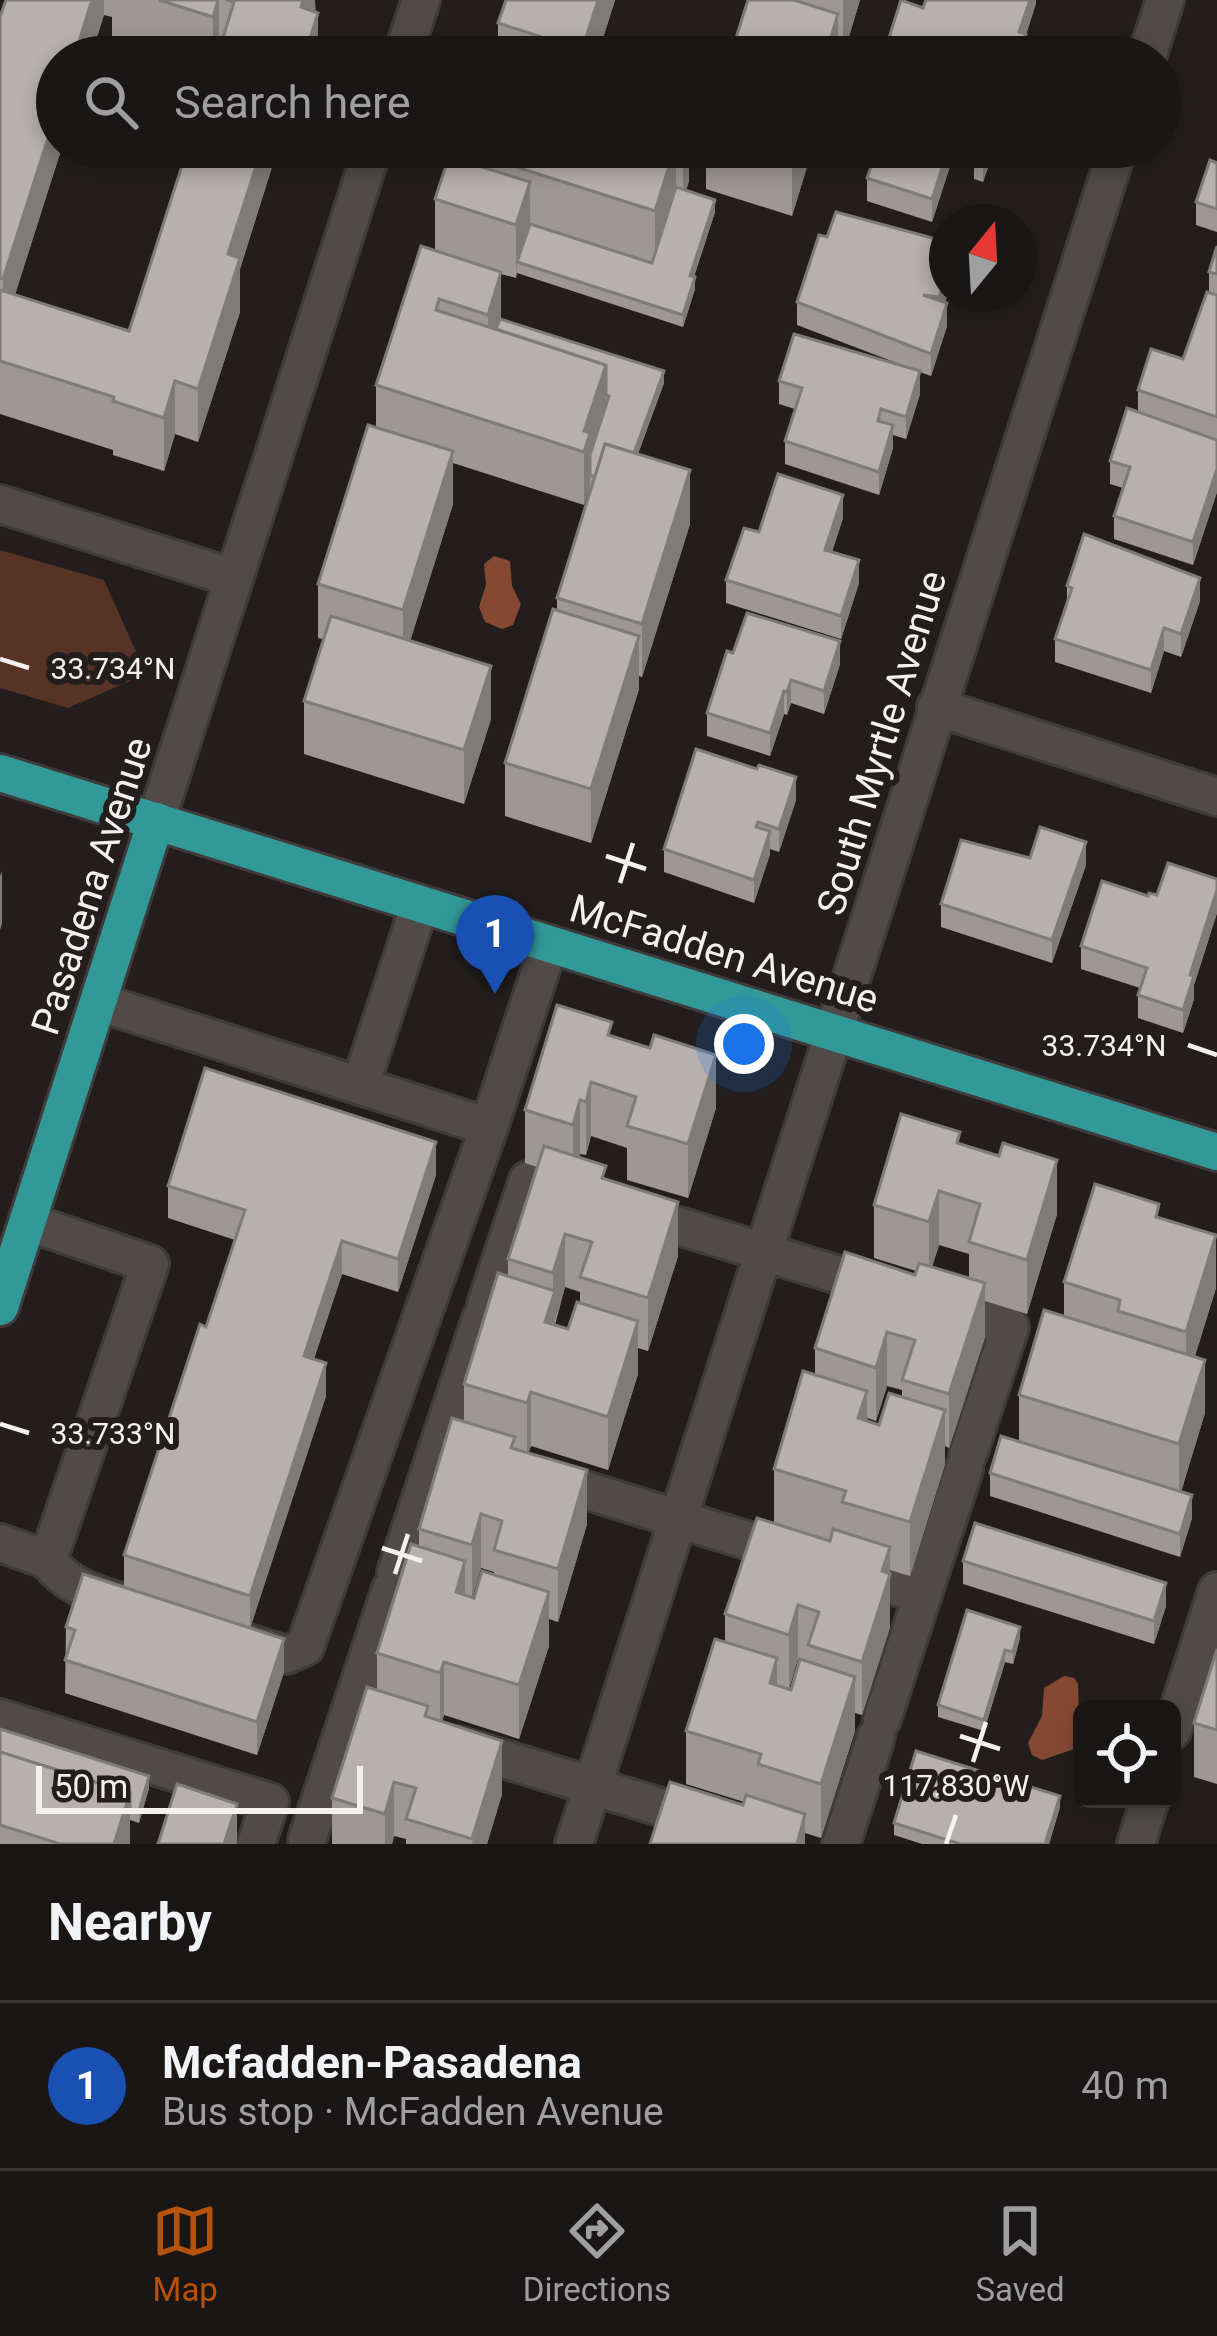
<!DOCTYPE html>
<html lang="en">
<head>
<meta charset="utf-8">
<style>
	:root { --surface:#1a1616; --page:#231f1f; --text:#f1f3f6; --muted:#9f9fa1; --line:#383535; --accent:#b45309 }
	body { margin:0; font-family:Roboto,sans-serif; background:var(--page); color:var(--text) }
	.controls { position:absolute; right:36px; bottom:36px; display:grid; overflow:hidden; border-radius:18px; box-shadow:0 6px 18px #0003 }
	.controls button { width:108px; height:108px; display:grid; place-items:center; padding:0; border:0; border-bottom:3px solid var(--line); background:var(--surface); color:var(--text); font:60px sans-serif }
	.compass { position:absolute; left:929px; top:204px; width:108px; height:108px; border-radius:50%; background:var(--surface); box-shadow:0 6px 18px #0003; rotate:18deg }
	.scale { position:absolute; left:36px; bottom:30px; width:327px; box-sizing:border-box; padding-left:12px; border:6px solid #f4f1f0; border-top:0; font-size:33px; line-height:42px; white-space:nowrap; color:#f4f1f0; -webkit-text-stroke:9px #231e1d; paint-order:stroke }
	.you { position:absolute; left:744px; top:1044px; width:42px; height:42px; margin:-30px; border:9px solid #fff; border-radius:50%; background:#1a73e8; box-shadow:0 0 0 18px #1a73e833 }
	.badge { display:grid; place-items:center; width:78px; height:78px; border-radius:50%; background:var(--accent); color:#fff; font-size:39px; font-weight:700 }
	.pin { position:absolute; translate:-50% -99px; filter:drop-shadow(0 3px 6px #0008) }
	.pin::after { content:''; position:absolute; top:63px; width:42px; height:36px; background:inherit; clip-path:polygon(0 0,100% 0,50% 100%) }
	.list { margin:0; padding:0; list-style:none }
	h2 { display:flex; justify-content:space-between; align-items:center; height:156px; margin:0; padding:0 48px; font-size:51px }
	h2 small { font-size:39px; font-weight:400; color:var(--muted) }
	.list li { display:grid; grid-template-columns:78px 1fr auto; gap:36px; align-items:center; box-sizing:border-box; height:168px; padding:0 48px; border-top:3px solid var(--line) }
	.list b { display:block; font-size:45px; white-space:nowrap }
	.list p { margin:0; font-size:39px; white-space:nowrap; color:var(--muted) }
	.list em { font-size:39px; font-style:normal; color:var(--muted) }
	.icon { flex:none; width:66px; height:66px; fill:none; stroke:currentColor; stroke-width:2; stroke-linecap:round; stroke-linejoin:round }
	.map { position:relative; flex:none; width:1217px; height:1844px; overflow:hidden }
	.search { position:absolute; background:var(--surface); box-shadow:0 6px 18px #0003; left:36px; right:36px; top:36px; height:132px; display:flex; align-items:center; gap:30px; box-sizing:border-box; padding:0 42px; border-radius:66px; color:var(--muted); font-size:45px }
	.sheet { height:324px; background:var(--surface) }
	nav { display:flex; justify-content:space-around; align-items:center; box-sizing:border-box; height:168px; border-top:3px solid var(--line); background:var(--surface); font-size:33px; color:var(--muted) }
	nav a { display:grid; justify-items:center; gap:6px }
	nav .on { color:var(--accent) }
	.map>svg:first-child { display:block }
	.green { fill:#573325 }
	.water { fill:#854933 }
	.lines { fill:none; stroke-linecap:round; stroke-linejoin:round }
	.minor-casing { stroke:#3f3b3a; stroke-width:42 }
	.major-casing { stroke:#3f3b3a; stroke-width:42 }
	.minor { stroke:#504b49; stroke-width:36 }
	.major { stroke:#319a99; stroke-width:36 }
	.wall { fill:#9d9796; fill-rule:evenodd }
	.shaded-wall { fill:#7f7b7a }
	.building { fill:#b6b0ae; stroke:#7f7b7a; stroke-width:3 }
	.ticks { fill:none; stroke:#f4f1f0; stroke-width:4.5 }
	.labels { text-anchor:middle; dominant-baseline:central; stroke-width:12; stroke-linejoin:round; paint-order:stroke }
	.street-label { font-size:39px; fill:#f4f1f0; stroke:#231e1d }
	.ticks-label { font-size:30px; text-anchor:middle; fill:#f4f1f0; stroke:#231e1d; stroke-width:12; stroke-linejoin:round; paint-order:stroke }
</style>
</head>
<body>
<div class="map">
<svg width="1217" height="1844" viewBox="0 0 1217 1844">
	<rect width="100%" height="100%" fill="#231e1d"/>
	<!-- green -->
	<polygon class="green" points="0,550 104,580 146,674 68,708 0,688"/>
	<!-- water -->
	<g class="water">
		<polygon points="494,556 510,561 512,586 521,604 513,625 502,629 485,622 479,607 486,585 484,564"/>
		<polygon points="1064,1676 1074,1678 1078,1684 1080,1747 1042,1760 1032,1755 1028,1743 1042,1716 1044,1688"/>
	</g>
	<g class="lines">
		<defs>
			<g id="minor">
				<polyline points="402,57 421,0"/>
				<polyline points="1147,57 1165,0"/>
				<polyline points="0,504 234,578"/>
				<polyline points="936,707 1217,797"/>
				<polyline points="156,821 373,147"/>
				<polyline points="98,1002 489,1127 549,944"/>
				<polyline points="360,1086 420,904"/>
				<polyline points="630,1211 881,1288"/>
				<polyline points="486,1305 528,1180 577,1195"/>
				<polyline points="939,1306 1010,1327 968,1454"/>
				<polyline points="540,1476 923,1595"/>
				<polyline points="0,1543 48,1560 150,1264 28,1222"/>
				<path d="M48,1560C67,1587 96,1594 126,1604"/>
				<polyline points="396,1573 481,1319"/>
				<polyline points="242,1641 286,1655 305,1647 489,1127"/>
				<polyline points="350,1711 405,1728"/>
				<polyline points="0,1718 270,1802 256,1844"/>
				<polyline points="882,1719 964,1469"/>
				<polyline points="1172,1731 1217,1591"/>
				<polyline points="458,1745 781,1844"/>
				<polyline points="307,1840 391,1589"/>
				<path d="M574,1844C759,1279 935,712 1118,147"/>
				<polyline points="841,1844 876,1737"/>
				<polyline points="1136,1844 1150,1799"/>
			</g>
			<g id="major">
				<polyline points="0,773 1217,1152"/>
				<polyline points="0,1307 156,821"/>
			</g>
		</defs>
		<!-- minor casing -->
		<use href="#minor" class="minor-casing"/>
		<!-- major casing -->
		<use href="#major" class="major-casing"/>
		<!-- minor -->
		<use href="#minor" class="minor"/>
		<!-- major -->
		<use href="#major" class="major"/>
	</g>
	<!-- wall -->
	<g class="wall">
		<polygon points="6,0 315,0 318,57 170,57 112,38 112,17 104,15 57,147 62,147 15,294 129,331 188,147 292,147 291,152 278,148 240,269 240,312 198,442 175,434 164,471 113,455 113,450 0,414 0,17"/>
		<polygon points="615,0 597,57 498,57 498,23"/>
		<polygon points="748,0 860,0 843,56 838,54 838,57"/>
		<polygon points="1036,0 1026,35 1026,57 888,57 888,41 923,8"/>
		<polygon points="452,147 689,147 689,181 686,190 715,212 694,277 695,289 683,327 517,273 516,278 501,274 501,319 664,383 638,454 690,524 642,677 639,676 639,689 591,843 505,816 505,763 557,611 557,598 592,487 590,487 584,505 453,463 453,504 410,641 491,719 464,804 304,754 304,701 323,639 318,638 318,584 376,427 376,385 435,251 435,199"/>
		<polygon points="706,147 813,147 792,216 706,189"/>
		<polygon points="878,147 995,147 983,182 974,179 974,167 952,160 932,222 867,201 867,178"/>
		<polygon points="1217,163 1217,232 1196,225 1196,202"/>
		<polygon points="1217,246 1217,492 1193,565 1114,539 1114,516 1123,488 1110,484 1110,461 1138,412 1138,390 1183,359 1209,292 1209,272"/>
		<polygon points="948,294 945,302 947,326 931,376 920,372 920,394 906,439 893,435 893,448 879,495 785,464 785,441 795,409 779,404 779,381 902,365 797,325 797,302"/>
		<polygon points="843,518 832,552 859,583 841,639 726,603 726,580 759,532"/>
		<polygon points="1067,586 1200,601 1181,657 1164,651 1151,693 1055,662 1055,639 1067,604"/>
		<polygon points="733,653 840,664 824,714 791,703 787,715 784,714 770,756 707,736 707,713"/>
		<polygon points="757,769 796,800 779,852 770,849 770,854 754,903 664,872 664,849"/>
		<polygon points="1030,858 1086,865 1052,963 941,927 941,904"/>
		<polygon points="1217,879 1217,913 1194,985 1194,999 1183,1033 1138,1018 1138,995 1140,988 1081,969 1081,946 1148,896"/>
		<path d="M612,1036L716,1108L688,1198L627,1180V1148L591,1136L586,1155L580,1154L579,1157L606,1180L678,1256L648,1351L638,1348V1374L608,1470L531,1446L528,1453L587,1524L558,1622L549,1619V1646L519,1739L444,1715L442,1722L502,1794L487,1844H406V1839L394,1836L392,1844H332V1798L377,1690V1653L419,1546V1529L464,1421V1384L508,1276V1259L537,1167L525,1163V1110ZM565,1287L580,1292V1304L568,1329L555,1325ZM481,1568L494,1572V1575L474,1598L472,1597Z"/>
		<path d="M960,1144L1057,1214L1027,1314L985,1301V1337L949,1448L945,1446V1464L910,1576L890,1570V1627L862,1715L855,1713V1731L821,1838L805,1833V1844L743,1805L744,1802L686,1784V1731L725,1642V1614L830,1541L774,1522V1469L815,1375V1348L915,1275L916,1271L874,1258V1205ZM939,1245L969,1254V1278L932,1267ZM887,1386L902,1390V1397L879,1425L867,1421V1418L876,1421ZM798,1659L808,1662L791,1690L789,1689Z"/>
		<polygon points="436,1175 398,1292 342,1274 314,1359 326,1396 250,1628 284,1672 257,1755 65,1693 66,1627 124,1587 124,1555 206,1327 235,1240 168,1218 168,1186"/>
		<polygon points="1159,1218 1216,1288 1195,1356 1205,1413 1181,1492 1192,1518 1180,1557 990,1496 990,1473 1019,1441 1019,1395 1064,1317 1064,1282"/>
		<polygon points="963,1561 1166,1606 1154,1644 963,1584"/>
		<polygon points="1020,1638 1013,1664 1005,1662 984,1731 938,1717 938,1705"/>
		<polygon points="1217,1649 1217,1784 1194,1777 1194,1723"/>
		<polygon points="0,1729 149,1788 139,1823 130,1820 130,1844 0,1844"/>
		<polygon points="1060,1807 1049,1844 922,1844 894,1835 894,1823"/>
	</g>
	<!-- shaded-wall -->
	<g class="shaded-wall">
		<polygon points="92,0 104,0 104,15 91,57 74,57"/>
		<polygon points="219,0 219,51 217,57 213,57 213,17"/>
		<polygon points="303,0 315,0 315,16 301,7"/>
		<polygon points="598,0 615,0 597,57 582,57 582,50"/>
		<polygon points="843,0 860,0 843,56"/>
		<polygon points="1030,0 1036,0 1036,4 1026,35 1026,57 1018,57 1019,32"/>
		<polygon points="318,13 318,57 304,57"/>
		<polygon points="838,14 838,57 825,57"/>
		<polygon points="57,110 57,147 62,147 3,333 3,279"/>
		<polygon points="262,147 278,147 240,269 240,312 198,442 198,389 228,254"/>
		<polygon points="676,147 676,199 655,265 655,211"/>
		<polygon points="689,147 689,181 683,201 683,148"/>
		<polygon points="797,147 813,147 792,216 792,162"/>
		<polygon points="949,147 952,147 952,160 932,222 932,199"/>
		<polygon points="988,147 995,147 983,182 983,160"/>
		<polygon points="530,182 530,235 517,262 516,278 516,225"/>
		<polygon points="715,200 715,212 690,288 690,276"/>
		<polygon points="501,272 501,326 488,357 488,315"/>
		<polygon points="947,274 948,294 939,320 939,297"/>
		<polygon points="695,277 695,289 683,327 683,315"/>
		<polygon points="947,303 947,326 931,376 931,354"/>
		<polygon points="606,365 606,418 590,467 590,487 584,505 584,431"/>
		<polygon points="664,371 664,383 622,497 622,485"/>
		<polygon points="920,371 920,394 906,439 906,417"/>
		<polygon points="175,381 175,434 164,471 164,418"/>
		<polygon points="893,425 893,448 879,495 879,472"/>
		<polygon points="453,451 453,504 403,664 403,610"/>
		<polygon points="1217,469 1217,492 1193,565 1193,542"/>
		<polygon points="690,470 690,524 642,677 642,624"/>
		<polygon points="843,495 843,518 825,572 825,550"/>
		<polygon points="859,560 859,583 841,639 841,616"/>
		<polygon points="1200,578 1200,601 1181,657 1181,634"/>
		<polygon points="1164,628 1164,651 1151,693 1151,670"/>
		<polygon points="639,636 639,689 591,843 591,789"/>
		<polygon points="840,641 840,664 824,714 824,691"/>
		<polygon points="491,666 491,719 464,804 464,750"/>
		<polygon points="791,680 791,703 787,715 787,692"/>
		<polygon points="784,691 784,714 770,756 770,733"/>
		<polygon points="796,777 796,800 779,852 779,829"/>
		<polygon points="770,831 770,854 754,903 754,880"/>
		<polygon points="1086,842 1086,865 1052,963 1052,940"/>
		<polygon points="2,871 2,924 0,930 0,876"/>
		<polygon points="1217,890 1217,913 1194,985 1194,999 1183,1033 1183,1010 1190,975"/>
		<polygon points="716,1055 716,1108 688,1198 688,1144"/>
		<polygon points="591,1082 591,1136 586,1155 586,1102"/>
		<polygon points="580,1100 580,1154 573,1178 573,1125"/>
		<polygon points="436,1142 436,1175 398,1292 398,1259"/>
		<polygon points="1057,1160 1057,1214 1027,1314 1027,1260"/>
		<polygon points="939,1191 939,1245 929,1275 929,1222"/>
		<polygon points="678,1202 678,1256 648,1351 648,1298"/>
		<polygon points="565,1234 565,1287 555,1320 555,1344 545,1322 553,1297 553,1273"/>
		<polygon points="1216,1235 1216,1288 1186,1385 1186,1332"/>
		<polygon points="342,1241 342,1274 304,1389 304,1356"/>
		<polygon points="985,1283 985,1337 949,1448 949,1394"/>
		<polygon points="638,1321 638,1374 608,1470 608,1417"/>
		<polygon points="887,1332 887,1386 876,1421 876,1368"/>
		<polygon points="1205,1360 1205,1413 1179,1497 1179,1444"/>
		<polygon points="326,1363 326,1396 250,1629 250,1596"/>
		<polygon points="867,1391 867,1444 858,1418"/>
		<polygon points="531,1392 531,1446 527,1457 527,1403"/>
		<polygon points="945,1410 945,1464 910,1576 910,1522"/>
		<polygon points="587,1470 587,1524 558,1622 558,1569"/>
		<polygon points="1192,1495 1192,1518 1180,1557 1180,1534"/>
		<polygon points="481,1514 481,1568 472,1599 472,1545"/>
		<polygon points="890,1547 890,1627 862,1715 862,1662 882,1571"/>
		<polygon points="465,1561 465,1614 456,1592"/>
		<polygon points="1166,1583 1166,1606 1154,1644 1154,1621"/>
		<polygon points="549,1592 549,1646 519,1739 519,1685"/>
		<polygon points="798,1605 798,1659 789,1689 789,1635"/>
		<polygon points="1020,1627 1020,1638 1013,1664 1013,1652"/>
		<polygon points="284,1639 284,1672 257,1755 257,1722"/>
		<polygon points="1005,1650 1005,1662 984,1731 984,1720"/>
		<polygon points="777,1658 777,1712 770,1683"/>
		<polygon points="444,1662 444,1715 440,1726 440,1673"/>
		<polygon points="855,1677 855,1731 821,1838 821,1784"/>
		<polygon points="502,1741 502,1794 487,1844 472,1844"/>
		<polygon points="149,1776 149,1788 139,1823 139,1811"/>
		<polygon points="394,1782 394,1836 392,1844 385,1844 385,1814"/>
		<polygon points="130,1793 130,1844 114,1844"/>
		<polygon points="1060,1796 1060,1807 1049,1844 1045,1844"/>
		<polygon points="237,1804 237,1844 224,1844"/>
		<polygon points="805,1814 805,1844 797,1844"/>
	</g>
	<!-- building -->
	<g class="building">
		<polygon points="6,0 92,0 74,57 57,57 57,110 3,279 0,278 0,17"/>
		<polygon points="159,0 218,0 213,17"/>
		<polygon points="226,0 303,0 301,7 318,13 304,57 217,57 234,2"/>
		<polygon points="506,0 598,0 582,50 498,23"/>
		<polygon points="748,0 794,0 838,14 825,57 730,57"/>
		<polygon points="901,0 923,8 926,0 1030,0 1019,32 1026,34 1018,57 935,57 888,41"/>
		<polygon points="188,147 262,147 228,254 240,258 198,389 175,381 164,418 113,401 114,397 0,361 0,290 129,331"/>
		<polygon points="452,147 675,147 655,211 485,157 482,167 530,182 516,225 435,199"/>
		<polygon points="742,147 797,147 792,162"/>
		<polygon points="878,147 949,147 932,199 867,178"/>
		<polygon points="977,147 988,147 983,160 974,157"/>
		<polygon points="1210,160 1217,163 1217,209 1196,202"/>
		<polygon points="676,187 715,200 690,276 695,277 683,315 517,262 530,224 652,263"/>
		<polygon points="836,212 947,242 947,274 939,297 923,295 947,303 931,354 797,302 819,235 827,237"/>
		<polygon points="421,246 501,272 488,315 439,299 436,310 606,365 584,431 590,433 584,452 376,385"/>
		<polygon points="1217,246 1217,274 1209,272"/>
		<polygon points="1207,292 1217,295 1217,417 1138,390 1151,349 1183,359"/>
		<polygon points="500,319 664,371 634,453 605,444 595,477 590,475 590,455 609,396 606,395 606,365 496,329"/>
		<polygon points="794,334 920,371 906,417 881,409 878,421 893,425 879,472 785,441 802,388 779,381"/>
		<polygon points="1127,408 1217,440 1217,469 1193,542 1114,516 1130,467 1110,461"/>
		<polygon points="368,425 453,451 403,610 318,584"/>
		<polygon points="605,444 690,470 642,624 557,598"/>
		<polygon points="778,474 843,495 825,550 859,560 841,616 726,580 744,528 759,532"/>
		<polygon points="1084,534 1200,578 1181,634 1164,628 1151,670 1055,639 1072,588 1067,586"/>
		<polygon points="553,609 639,636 591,789 505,763"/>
		<polygon points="747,613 840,641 824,691 791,680 787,692 784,691 770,733 707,713 727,651 733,653"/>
		<polygon points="331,616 491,666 464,750 304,701"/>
		<polygon points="696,749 757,769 759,765 796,777 779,829 758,822 756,827 770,831 754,880 664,849"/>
		<polygon points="1040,827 1086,842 1052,940 941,904 961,840 1030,858"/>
		<polygon points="1168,863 1217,879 1217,890 1190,975 1194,976 1183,1010 1138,995 1147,968 1081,946 1102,881 1148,896 1149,893 1157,895"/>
		<polygon points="557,1005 612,1022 608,1035 650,1048 654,1035 716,1055 688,1144 627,1126 636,1097 591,1082 586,1102 580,1100 573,1125 525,1110"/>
		<polygon points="205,1068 436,1142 398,1259 342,1241 304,1356 326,1363 250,1596 124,1555 200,1324 206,1327 245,1210 168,1186"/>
		<polygon points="901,1114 960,1132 957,1143 999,1156 1003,1143 1057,1160 1027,1260 969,1242 980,1204 939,1191 929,1222 874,1205"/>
		<polygon points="544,1146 606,1166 602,1178 678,1202 648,1298 580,1277 592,1242 565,1234 553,1273 508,1259"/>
		<polygon points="1095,1184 1159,1204 1156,1217 1216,1235 1186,1332 1118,1311 1120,1300 1064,1282"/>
		<polygon points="845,1252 915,1275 919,1263 985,1283 949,1394 902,1380 915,1340 887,1332 876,1368 815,1348"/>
		<polygon points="498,1273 555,1291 545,1322 568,1329 577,1302 638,1321 608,1417 531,1392 527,1403 464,1384"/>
		<polygon points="1044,1310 1205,1360 1179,1444 1019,1395"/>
		<polygon points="803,1371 867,1391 858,1418 879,1425 889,1393 945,1410 910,1522 842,1502 846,1491 774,1469"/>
		<polygon points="452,1418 515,1437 511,1448 587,1470 558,1569 494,1550 502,1521 481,1514 472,1545 419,1529"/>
		<polygon points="1001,1436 1192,1495 1180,1534 990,1473"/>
		<polygon points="757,1518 830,1541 833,1529 890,1547 882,1571 890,1574 862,1662 808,1645 819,1612 798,1605 789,1635 725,1614"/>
		<polygon points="975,1523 1166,1583 1154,1621 963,1561"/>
		<polygon points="411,1544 465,1561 456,1592 474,1598 482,1571 549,1592 519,1685 444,1662 440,1673 377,1653"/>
		<polygon points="83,1574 284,1639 257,1722 65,1660 75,1630 66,1627"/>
		<polygon points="967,1610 1020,1627 1013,1652 1005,1650 984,1720 938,1705"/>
		<polygon points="715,1639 777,1658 770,1683 791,1690 800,1659 855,1677 821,1784 758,1764 761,1754 686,1731"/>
		<polygon points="1217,1649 1217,1730 1194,1723"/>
		<polygon points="367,1687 428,1706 425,1716 502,1741 472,1839 406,1819 416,1788 394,1782 385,1814 332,1798"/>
		<polygon points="0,1729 149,1776 139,1811 130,1809 130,1793 0,1752"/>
		<polygon points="916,1751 1060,1796 1045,1844 960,1844 894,1823"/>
		<polygon points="0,1752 130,1793 114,1844 60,1844 0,1825"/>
		<polygon points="670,1782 743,1805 746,1795 805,1814 797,1844 650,1844"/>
		<polygon points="177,1784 237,1804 224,1844 158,1844"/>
	</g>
	<!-- ticks -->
	<path class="ticks" d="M0,659L29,668M606,856L646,869M620,883L633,843M1188,1045L1217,1055M0,1424L29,1433M382,1548L422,1561M395,1574L408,1534M960,1736L1000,1749M973,1762L986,1722M946,1844L956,1815"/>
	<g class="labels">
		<!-- street labels -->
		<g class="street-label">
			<text transform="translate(882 743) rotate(-73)">South Myrtle Avenue</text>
			<text transform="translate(92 886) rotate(-72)">Pasadena Avenue</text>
			<text transform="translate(724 954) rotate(17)">McFadden Avenue</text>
		</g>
	</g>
	<g class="ticks-label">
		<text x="113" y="679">33.734°N</text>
		<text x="1104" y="1056">33.734°N</text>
		<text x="113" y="1444">33.733°N</text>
		<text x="956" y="1796">117.830°W</text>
	</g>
</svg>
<div class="controls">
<button><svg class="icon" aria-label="locate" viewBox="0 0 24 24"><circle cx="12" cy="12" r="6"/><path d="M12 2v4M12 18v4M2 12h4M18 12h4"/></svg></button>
</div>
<svg class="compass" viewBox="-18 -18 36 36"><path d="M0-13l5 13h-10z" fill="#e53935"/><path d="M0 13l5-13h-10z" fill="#9f9fa1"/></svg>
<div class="scale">50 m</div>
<div class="you"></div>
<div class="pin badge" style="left:495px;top:994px;background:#1a4fb4">1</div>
<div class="search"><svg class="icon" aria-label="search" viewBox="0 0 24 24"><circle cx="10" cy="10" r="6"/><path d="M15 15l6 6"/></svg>Search here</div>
</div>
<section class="sheet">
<h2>Nearby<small></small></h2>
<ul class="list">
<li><span class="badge" style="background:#1a4fb4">1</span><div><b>Mcfadden-Pasadena</b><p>Bus stop · McFadden Avenue</p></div><em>40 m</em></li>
</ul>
</section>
<nav>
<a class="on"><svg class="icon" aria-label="map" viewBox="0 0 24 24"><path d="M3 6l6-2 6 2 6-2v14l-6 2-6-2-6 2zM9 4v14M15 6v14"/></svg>Map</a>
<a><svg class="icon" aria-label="directions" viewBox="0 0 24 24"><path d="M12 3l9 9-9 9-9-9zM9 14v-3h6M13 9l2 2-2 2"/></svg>Directions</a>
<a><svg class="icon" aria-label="saved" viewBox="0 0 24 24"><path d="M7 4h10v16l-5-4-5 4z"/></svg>Saved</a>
</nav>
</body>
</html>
